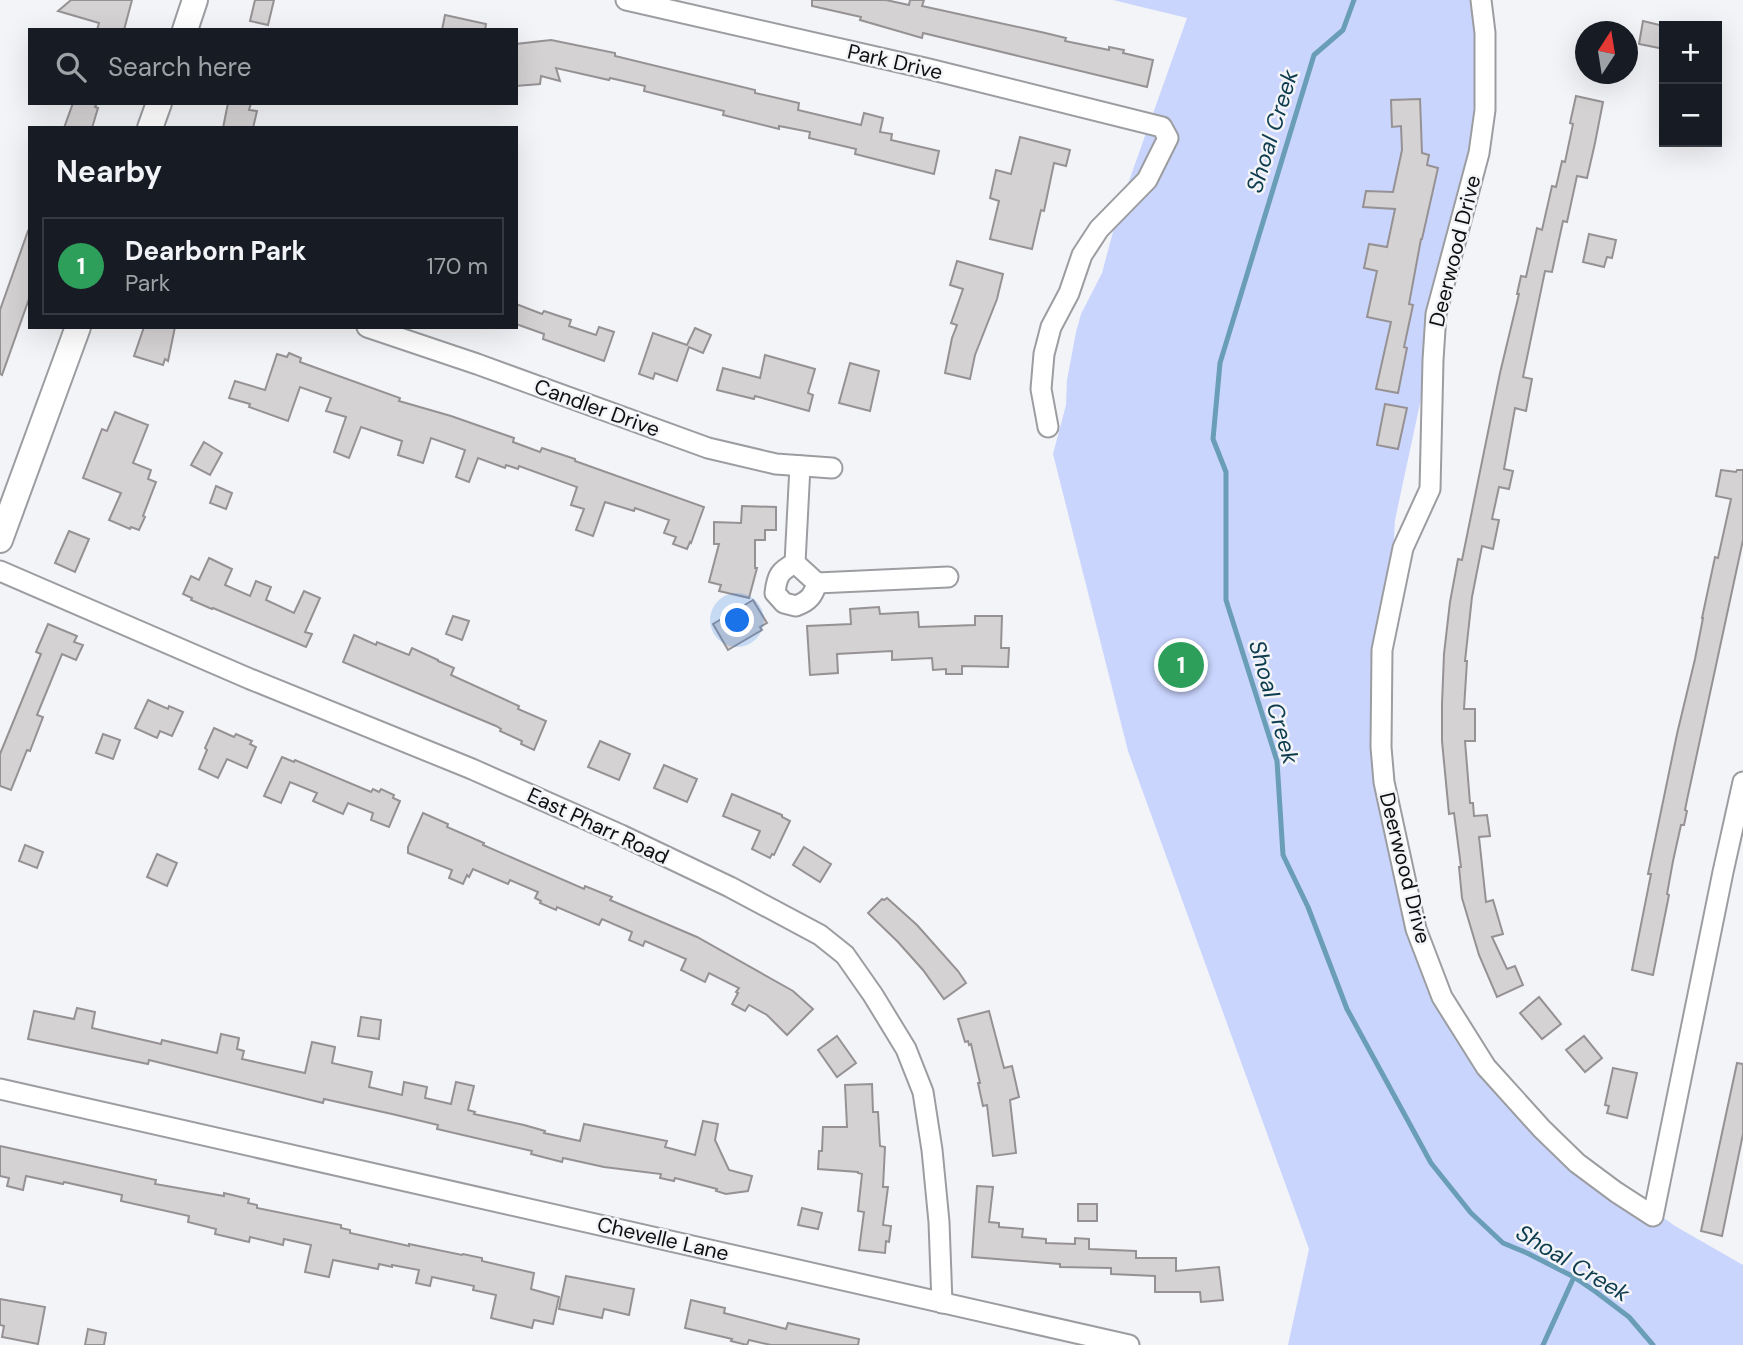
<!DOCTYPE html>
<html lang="en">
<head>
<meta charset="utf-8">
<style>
	:root { --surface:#171b24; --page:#242831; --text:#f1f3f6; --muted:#9ea1a6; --line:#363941; --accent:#0b8043 }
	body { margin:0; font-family:"DM Sans",sans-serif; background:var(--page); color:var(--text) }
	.controls { position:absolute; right:21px; top:21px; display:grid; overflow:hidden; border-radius:0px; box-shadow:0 7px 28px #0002 }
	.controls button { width:63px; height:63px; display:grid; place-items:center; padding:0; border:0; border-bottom:2px solid var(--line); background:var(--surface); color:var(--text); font:35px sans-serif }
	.compass { position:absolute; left:1575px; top:21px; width:63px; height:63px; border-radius:50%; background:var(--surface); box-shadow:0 7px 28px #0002; rotate:12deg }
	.you { position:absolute; left:738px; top:621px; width:24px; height:24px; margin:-18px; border:5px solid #fff; border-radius:50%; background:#1a73e8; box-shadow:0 0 0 10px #1a73e833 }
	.badge { display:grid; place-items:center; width:46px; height:46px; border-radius:50%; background:var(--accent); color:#fff; font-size:23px; font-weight:700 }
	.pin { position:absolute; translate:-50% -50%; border:4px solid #fff; box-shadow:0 2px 7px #0006 }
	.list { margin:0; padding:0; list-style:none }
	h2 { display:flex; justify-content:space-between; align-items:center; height:91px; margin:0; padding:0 28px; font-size:30px }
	h2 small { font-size:23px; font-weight:400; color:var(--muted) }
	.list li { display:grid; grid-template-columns:46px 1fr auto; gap:21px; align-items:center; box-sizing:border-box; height:98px; margin:0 14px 14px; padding:0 14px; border:2px solid var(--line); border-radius:0px }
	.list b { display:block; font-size:26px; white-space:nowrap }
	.list p { margin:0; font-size:23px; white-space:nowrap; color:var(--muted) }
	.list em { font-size:23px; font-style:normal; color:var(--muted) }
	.icon { flex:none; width:38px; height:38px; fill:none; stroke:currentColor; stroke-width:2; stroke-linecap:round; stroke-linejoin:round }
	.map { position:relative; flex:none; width:1743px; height:1345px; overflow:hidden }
	.search { position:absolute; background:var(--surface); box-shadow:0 7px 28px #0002; left:28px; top:28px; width:490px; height:77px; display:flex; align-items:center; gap:18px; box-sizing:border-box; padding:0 24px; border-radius:0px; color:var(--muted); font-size:26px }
	.panel { position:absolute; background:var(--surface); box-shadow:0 7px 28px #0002; left:28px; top:126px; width:490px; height:203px; border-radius:0px }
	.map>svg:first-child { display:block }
	.green { fill:#cad5fe }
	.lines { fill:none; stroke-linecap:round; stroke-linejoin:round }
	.stream { stroke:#6a9eb6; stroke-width:5 }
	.building { fill:#d5d2d4; stroke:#969294; stroke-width:2 }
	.minor-casing { stroke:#9c9da0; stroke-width:23 }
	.major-casing { stroke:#9c9da0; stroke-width:28 }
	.minor { stroke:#fff; stroke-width:19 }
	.major { stroke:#fff; stroke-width:24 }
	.labels { text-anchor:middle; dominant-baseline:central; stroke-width:5; stroke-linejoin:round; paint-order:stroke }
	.street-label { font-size:21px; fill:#0f0f10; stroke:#f3f4f7 }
	.water-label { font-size:23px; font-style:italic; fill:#0d3c4e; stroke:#f3f4f7 }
</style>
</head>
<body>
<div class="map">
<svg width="1743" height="1345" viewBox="0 0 1743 1345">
	<rect width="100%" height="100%" fill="#f3f4f7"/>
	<!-- green -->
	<polygon class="green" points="1113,0 1481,0 1491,103 1445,287 1395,520 1382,778 1438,991 1543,1131 1675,1226 1743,1265 1743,1345 1288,1345 1309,1249 1128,751 1053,454 1066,405 1067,380 1076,332 1081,314 1102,273 1119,209 1187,18"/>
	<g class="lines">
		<!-- stream -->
		<g class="stream">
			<polyline points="1354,0 1343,30 1314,55 1220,363 1213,439 1226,472 1226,600 1277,761 1283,855 1308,907 1347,1009 1431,1163 1471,1213 1503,1243 1527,1253 1574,1277 1596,1292 1629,1317 1653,1345"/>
			<polyline points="1543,1345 1574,1277"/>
		</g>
	</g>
	<!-- building -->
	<g class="building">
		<polygon points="71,0 132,0 124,30 97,30 99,23 58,11"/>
		<polygon points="255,0 274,0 268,25 250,21"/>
		<polygon points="812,0 886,0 909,5 910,0 924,0 922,6 1041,32 1066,38 1065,41 1109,50 1109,47 1124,50 1123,53 1153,60 1147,87 923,33 922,38 860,20 861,17 812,6"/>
		<polygon points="445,15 486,24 485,30 442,30"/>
		<polygon points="1643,21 1664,26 1664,49 1639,44"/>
		<polygon points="551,40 615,53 615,56 755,90 755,93 799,103 798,110 861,125 864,113 883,118 880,132 892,134 891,140 939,151 934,174 855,154 856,149 809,138 810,132 779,126 779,129 723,115 724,111 644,91 645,86 610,78 609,80 556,68 560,81 541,76 540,84 516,86 516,44"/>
		<polygon points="1576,96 1603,102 1595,143 1587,178 1577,176 1567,222 1563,221 1552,272 1545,271 1523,377 1532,379 1526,411 1515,408 1504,469 1513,471 1509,489 1499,487 1492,519 1499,520 1493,549 1482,546 1472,597 1465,661 1467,661 1464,709 1475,709 1475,741 1465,741 1470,803 1473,803 1474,816 1487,815 1490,836 1479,837 1486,902 1493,900 1503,934 1492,937 1507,969 1515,966 1523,985 1497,997 1479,955 1462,898 1459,867 1461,867 1454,813 1449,814 1442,741 1442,704 1444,654 1450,602 1458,559 1462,560 1500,373 1519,294 1517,294 1521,276 1526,277 1537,228 1542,230 1552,186 1556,187 1562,161 1565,162 1573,124 1570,123"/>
		<polygon points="1420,99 1422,153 1429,155 1427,165 1438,168 1422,239 1421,239 1409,304 1413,305 1404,347 1407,348 1398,393 1376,389 1391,322 1367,317 1377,271 1364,268 1369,244 1387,247 1395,209 1363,207 1366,191 1393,192 1402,150 1401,126 1392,127 1391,100"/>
		<polygon points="73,103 97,103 95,107 98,108 92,128 64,128"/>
		<polygon points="228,103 251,103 249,110 257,111 253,128 223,128"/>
		<polygon points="1020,137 1070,150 1066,166 1054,163 1044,211 1041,210 1032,249 990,239 999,201 990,198 996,170 1011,174"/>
		<polygon points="28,231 30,232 30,296 2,375 0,374 0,310"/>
		<polygon points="1589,234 1616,240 1612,258 1607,257 1604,267 1583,262"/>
		<polygon points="957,261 1003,274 997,299 975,355 970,379 945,373 952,338 957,325 951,323 963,289 950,285"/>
		<polygon points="516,304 542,314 544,311 571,320 569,326 596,335 599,327 614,332 604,361 543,339 544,334 516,324"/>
		<polygon points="144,327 175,327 168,361 165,359 163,365 134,356"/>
		<polygon points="695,328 711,335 703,353 689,347 677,381 655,373 653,379 639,374 653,333 687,345"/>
		<polygon points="289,353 301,358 300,362 400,398 399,401 451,416 514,438 513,442 540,452 542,448 575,459 575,461 704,507 691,543 690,542 687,549 673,544 676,537 664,533 669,520 635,508 634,511 605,502 593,536 576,530 584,509 571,505 577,487 519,466 518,469 506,465 505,468 478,458 469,482 456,477 465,450 431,438 423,463 398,455 402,441 361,427 349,458 334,452 346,417 326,411 331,398 300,387 288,421 249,407 250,404 229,398 235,381 265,390 277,354 287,357"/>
		<polygon points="765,355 815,369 808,393 813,395 809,411 755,396 754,399 717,390 723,368 760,378"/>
		<polygon points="850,363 879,371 870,411 839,403"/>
		<polygon points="1385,404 1407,408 1398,449 1377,445"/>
		<polygon points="115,412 148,425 133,463 151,470 148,479 156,482 143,516 145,517 139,530 131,527 130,529 109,520 121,493 83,478 102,429 107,431"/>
		<polygon points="204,442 222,453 210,475 191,465"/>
		<polygon points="1721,470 1736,472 1737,470 1743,470 1743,540 1687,800 1685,810 1687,811 1684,825 1681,825 1673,861 1667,894 1669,895 1653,975 1632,970 1651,874 1648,874 1677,734 1695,659 1703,618 1702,618 1715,557 1718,558 1731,499 1716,496"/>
		<polygon points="216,486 232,493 226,509 210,503"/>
		<polygon points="742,506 776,507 776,530 765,530 765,540 755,540 755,568 757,568 749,598 719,591 721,585 709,582 719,544 714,544 714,522 741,523"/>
		<polygon points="69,531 89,539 75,572 55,563"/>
		<polygon points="209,558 232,569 225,585 250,596 256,581 271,587 266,600 294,613 304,591 320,598 305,632 312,634 306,647 213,608 212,609 191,600 192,598 183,594 191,576 199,580"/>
		<polygon points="753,600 767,623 760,627 762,630 728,650 713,624"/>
		<polygon points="879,607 880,614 918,612 919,627 975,625 975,616 1002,616 1001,648 1009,648 1008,667 962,666 962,674 946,674 946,669 933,670 932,658 892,660 892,651 837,654 838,673 810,675 807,626 851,624 850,609"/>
		<polygon points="453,616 469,621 462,640 446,634"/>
		<polygon points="48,624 77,636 74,642 83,645 76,660 62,654 37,715 43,717 30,751 27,750 11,790 0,786 0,754 41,654 36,652"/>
		<polygon points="354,635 376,645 377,642 409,655 412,648 438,660 438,661 454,668 451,675 519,706 518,709 546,721 534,750 521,744 522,741 500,731 501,729 496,726 343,662"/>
		<polygon points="148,700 168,709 169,706 183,712 172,736 160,731 157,738 135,728"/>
		<polygon points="214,728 234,737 236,734 252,741 250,744 256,747 247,768 227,759 218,778 199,769 207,750 205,748"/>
		<polygon points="103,734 120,740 113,759 96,753"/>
		<polygon points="600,741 630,754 619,780 588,767"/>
		<polygon points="282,757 294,762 295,760 371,792 373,789 379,792 381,789 394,795 393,798 400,801 389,827 371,820 373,813 348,803 343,814 313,801 317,793 290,782 281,803 264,796"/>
		<polygon points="664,765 697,779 687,802 654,788"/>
		<polygon points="732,794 782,815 782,817 790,821 774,855 772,854 770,858 752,849 760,831 723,816"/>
		<polygon points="423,813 448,824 447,827 484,843 483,845 584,889 585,886 612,897 610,900 697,937 793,991 813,1009 787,1035 767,1015 749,1005 745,1011 732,1004 738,993 736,992 739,988 709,973 705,982 681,970 686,959 645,941 643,946 629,940 632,932 602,919 599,925 557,907 556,910 540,903 541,901 535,898 538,892 510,880 508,884 473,869 469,877 467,875 463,884 449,878 452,870 408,853 408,847"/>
		<polygon points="25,845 43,852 37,868 19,861"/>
		<polygon points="804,847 831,864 820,882 793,865"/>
		<polygon points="157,854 177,863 167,886 147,877"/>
		<polygon points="887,898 917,925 958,971 966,983 944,999 923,970 898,942 868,913 882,899 884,900"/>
		<polygon points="1539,997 1561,1024 1542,1039 1520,1013"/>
		<polygon points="77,1008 95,1012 92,1028 161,1044 162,1040 217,1053 221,1034 239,1038 237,1049 244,1051 242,1059 305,1073 312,1042 335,1047 332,1063 372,1072 369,1087 402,1095 404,1082 427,1087 425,1098 451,1104 456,1082 474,1086 468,1110 475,1112 474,1114 524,1125 545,1131 544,1133 580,1141 584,1124 667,1141 665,1147 695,1155 703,1121 718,1124 715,1140 729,1170 752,1176 748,1191 726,1194 716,1191 717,1189 675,1178 674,1181 660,1178 661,1174 604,1167 563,1158 562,1162 531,1154 532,1151 437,1129 438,1125 392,1114 324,1099 323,1103 149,1060 148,1064 28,1039 34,1011 74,1019"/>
		<polygon points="989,1011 1004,1068 1012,1066 1019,1097 1010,1100 1016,1153 993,1156 987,1105 983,1106 978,1083 980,1083 971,1044 969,1045 968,1041 965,1042 958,1019"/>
		<polygon points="361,1017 381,1020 379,1039 358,1036"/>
		<polygon points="837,1036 856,1063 837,1077 818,1050"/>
		<polygon points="1584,1036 1602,1058 1585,1072 1566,1050"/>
		<polygon points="1737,1063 1743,1064 1743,1134 1722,1236 1701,1231"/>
		<polygon points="1613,1068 1637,1073 1627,1118 1607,1113 1609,1106 1605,1105"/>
		<polygon points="872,1084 873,1112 878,1112 880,1146 885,1147 883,1187 888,1187 883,1225 891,1226 889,1242 886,1241 885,1253 859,1250 864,1212 858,1211 862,1174 858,1173 858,1172 818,1169 819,1151 822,1151 823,1127 847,1127 845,1085"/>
		<polygon points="0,1146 156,1180 155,1184 224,1196 224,1193 249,1199 248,1203 257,1205 257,1208 341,1225 341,1228 350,1230 350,1233 409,1246 409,1244 462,1255 463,1254 482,1258 482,1261 534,1273 531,1289 559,1297 553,1324 534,1320 532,1328 491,1318 496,1295 473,1290 474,1286 432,1277 430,1286 416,1283 419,1270 392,1265 392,1267 379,1264 378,1269 333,1260 329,1277 305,1272 311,1245 284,1239 283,1245 250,1237 249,1242 215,1234 216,1229 188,1222 189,1216 121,1201 122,1195 64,1182 63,1184 26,1176 23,1190 7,1186 9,1178 0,1176"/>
		<polygon points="977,1186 993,1187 989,1222 999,1223 999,1227 1023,1229 1022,1237 1046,1239 1046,1243 1075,1244 1075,1238 1089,1239 1089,1249 1136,1251 1136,1258 1176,1258 1176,1271 1219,1267 1223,1300 1201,1302 1200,1292 1155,1292 1155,1276 1111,1274 1111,1268 1060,1267 1060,1264 972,1257"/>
		<rect x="1078" y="1204" width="19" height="17"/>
		<polygon points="802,1208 822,1213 818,1229 798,1225"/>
		<polygon points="566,1276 634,1289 629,1315 604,1309 602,1318 559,1309"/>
		<polygon points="0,1299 45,1307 38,1344 2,1337 4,1326 0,1325"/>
		<polygon points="691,1300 725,1308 724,1313 786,1329 788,1323 859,1339 858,1345 771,1345 749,1340 747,1345 731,1341 732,1339 685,1328"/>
		<polygon points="88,1329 106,1333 104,1345 85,1345"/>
	</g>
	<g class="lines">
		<defs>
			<g id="minor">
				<polyline points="626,0 929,69 1162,127 1168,138 1147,180 1099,229 1082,255 1069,293 1051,327 1044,354 1041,389 1048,427"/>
				<polyline points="1481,0 1485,33 1485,110 1479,153 1436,314 1433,360 1430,489 1403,548 1382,650 1381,747 1384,782 1416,929 1442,997 1486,1067 1542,1129 1577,1163 1616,1192 1653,1216 1723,872 1743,782"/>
				<polyline points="367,327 477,364 708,448 776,464 832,468"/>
				<polyline points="800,466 795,563 817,583 948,577"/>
				<path d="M795,563C780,571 777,575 775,593L784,603L796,606C809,601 813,596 817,583"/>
				<polyline points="0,571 250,679 472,769 621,835 730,887 820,935 845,955 873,995 906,1049 923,1092 932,1150 939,1222 942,1303"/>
				<polyline points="0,1089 1129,1345"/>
			</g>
			<g id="major">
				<polyline points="185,30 195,0"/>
				<polyline points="150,128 159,103"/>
				<polyline points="0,540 78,327"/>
			</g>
		</defs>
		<!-- minor casing -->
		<use href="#minor" class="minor-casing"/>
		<!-- major casing -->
		<use href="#major" class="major-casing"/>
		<!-- minor -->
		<use href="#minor" class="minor"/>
		<!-- major -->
		<use href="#major" class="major"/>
	</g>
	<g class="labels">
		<!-- street labels -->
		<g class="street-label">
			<text transform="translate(895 62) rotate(13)">Park Drive</text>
			<text transform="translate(1455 251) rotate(-76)">Deerwood Drive</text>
			<text transform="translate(597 408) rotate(20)">Candler Drive</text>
			<text transform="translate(598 826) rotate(25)">East Pharr Road</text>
			<text transform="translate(1405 868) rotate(76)">Deerwood Drive</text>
			<text transform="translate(663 1239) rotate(13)">Chevelle Lane</text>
		</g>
		<!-- water labels -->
		<g class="water-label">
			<text transform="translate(1272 131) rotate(-73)">Shoal Creek</text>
			<text transform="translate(1274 702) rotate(74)">Shoal Creek</text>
			<text transform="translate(1573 1263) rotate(31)">Shoal Creek</text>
		</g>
	</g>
</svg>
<div class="controls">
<button>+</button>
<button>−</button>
</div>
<svg class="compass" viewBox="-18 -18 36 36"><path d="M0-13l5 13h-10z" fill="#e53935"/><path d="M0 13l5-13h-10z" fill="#9ea1a6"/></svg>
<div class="you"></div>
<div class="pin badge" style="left:1181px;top:665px;background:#2e9e5b">1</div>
<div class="search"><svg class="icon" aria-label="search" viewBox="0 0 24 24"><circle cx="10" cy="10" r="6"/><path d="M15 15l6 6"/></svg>Search here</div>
<section class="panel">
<h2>Nearby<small></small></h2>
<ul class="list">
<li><span class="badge" style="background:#2e9e5b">1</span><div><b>Dearborn Park</b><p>Park</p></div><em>170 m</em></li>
</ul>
</section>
</div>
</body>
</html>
